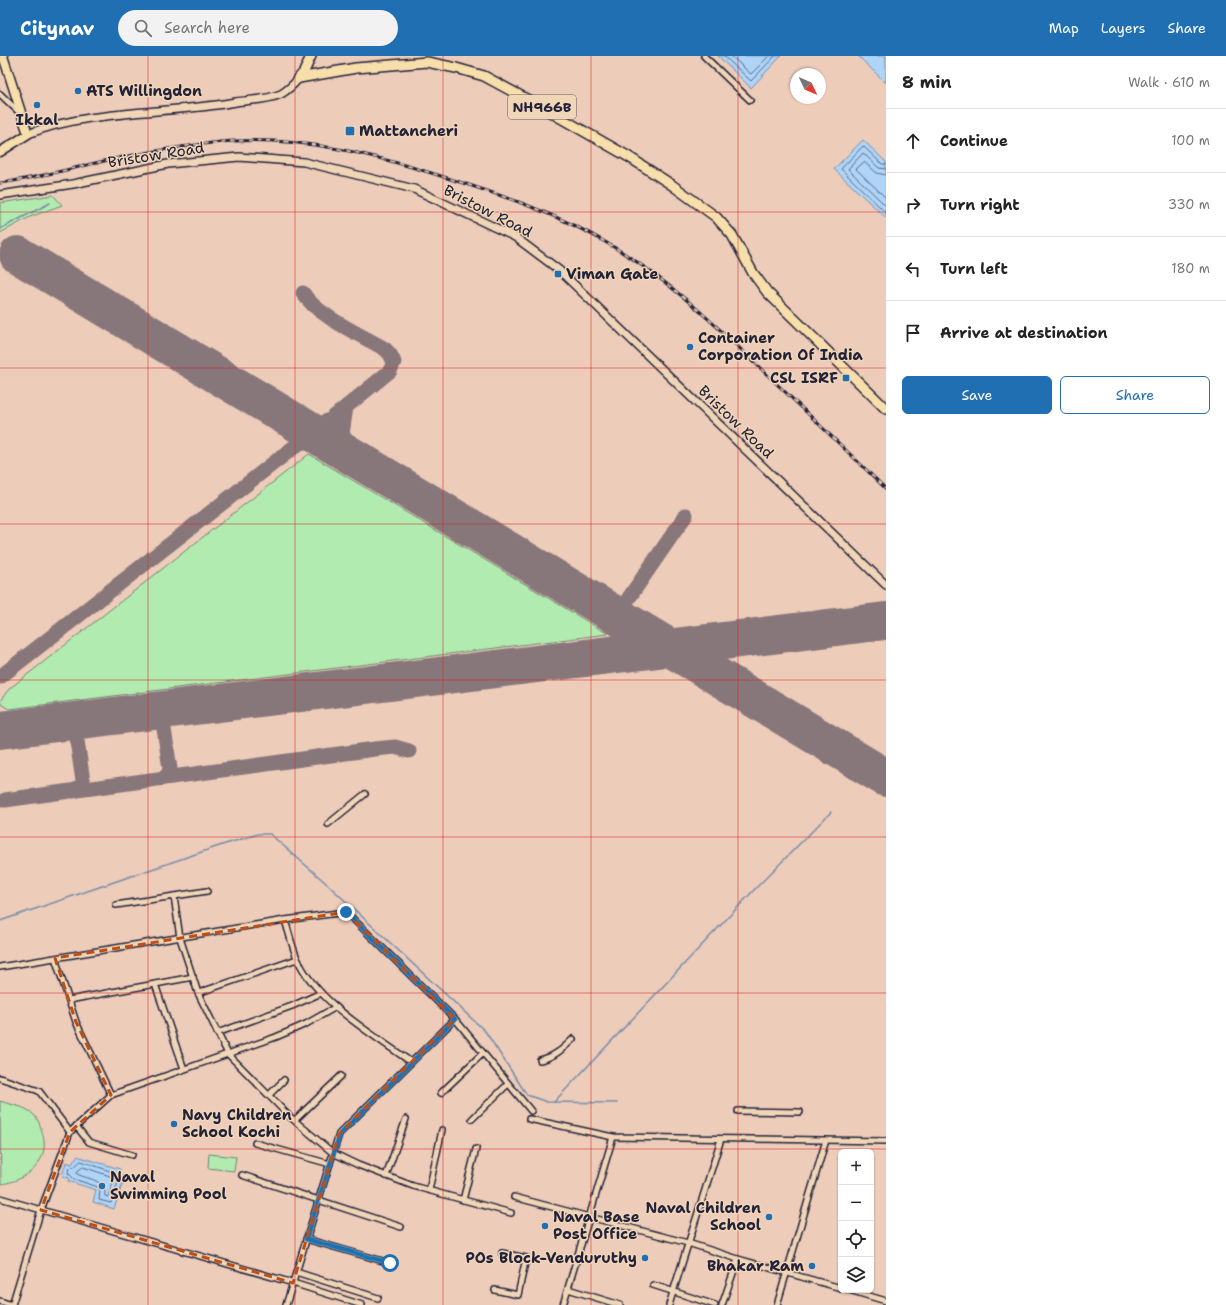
<!DOCTYPE html>
<html lang="en">
<head>
<meta charset="utf-8">
<style>
	:root { --surface:#fff; --page:#f2f2f2; --text:#222; --muted:#767676; --line:#e0e0e0; --accent:#1f6fb2 }
	body { margin:0; font-family:"Shantell Sans",sans-serif; background:var(--page); color:var(--text) }
	.controls { position:absolute; right:12px; bottom:12px; display:grid; overflow:hidden; border-radius:6px; box-shadow:0 1px 3px #0004 }
	.controls button { width:36px; height:36px; display:grid; place-items:center; padding:0; border:0; border-bottom:1px solid var(--line); background:var(--surface); color:var(--text); font:20px sans-serif }
	.compass { position:absolute; left:790px; top:12px; width:36px; height:36px; border-radius:50%; background:var(--surface); box-shadow:0 1px 3px #0004; rotate:134deg }
	.stop { position:absolute; width:12px; height:12px; margin:-9px; border:3px solid #1f6fb2; border-radius:50%; background:#fff }
	.stop.end { background:#1f6fb2; border-color:#fff; box-shadow:0 1px 4px #0008 }
	.list { margin:0; padding:0; list-style:none }
	h2 { display:flex; justify-content:space-between; align-items:center; height:52px; margin:0; padding:0 16px; font-size:17px }
	h2 small { font-size:13px; font-weight:400; color:var(--muted) }
	.list li { display:grid; grid-template-columns:26px 1fr auto; gap:12px; align-items:center; box-sizing:border-box; height:64px; padding:0 16px; border-top:1px solid var(--line) }
	.list b { display:block; font-size:15px; white-space:nowrap }
	.list em { font-size:13px; font-style:normal; color:var(--muted) }
	.actions { display:flex; gap:8px; padding:12px 16px }
	.actions a { flex:1; padding:9px 0; border:1px solid var(--accent); border-radius:6px; text-align:center; font-size:14px; color:var(--accent) }
	.actions .main { background:var(--accent); color:#fff }
	.icon { flex:none; width:22px; height:22px; fill:none; stroke:currentColor; stroke-width:2; stroke-linecap:round; stroke-linejoin:round }
	.map { position:relative; flex:none; width:886px; height:1249px; overflow:hidden }
	header { display:flex; align-items:center; gap:24px; box-sizing:border-box; height:56px; padding:0 20px; background:var(--accent); color:#fff }
	header strong { font-size:19px }
	nav { display:flex; gap:22px; margin-inline-start:auto; font-size:14px }
	.search { width:280px; height:36px; background:var(--page); display:flex; align-items:center; gap:10px; box-sizing:border-box; padding:0 14px; border-radius:22px; color:var(--muted); font-size:15px }
	main { display:flex }
	aside { flex:1; background:var(--surface) }
	.map>svg:first-child { display:block }
	.green { fill:#b2ebaf; stroke:#6a8675 }
	.water { fill:#aed4f7; stroke:#768dac }
	.lines { fill:none; stroke-linecap:round; stroke-linejoin:round }
	.shore { stroke:#5a6986; stroke-width:1 }
	.stream { stroke:#768dac; stroke-width:1.5 }
	.taxiway { stroke:#88777a; stroke-width:15 }
	.runway { stroke:#88777a; stroke-width:38 }
	.street-casing { stroke:#22223b; stroke-width:8 }
	.secondary-casing { stroke:#22223b; stroke-width:10 }
	.primary-casing { stroke:#22223b; stroke-width:11 }
	.highway-casing { stroke:#22223b; stroke-width:12 }
	.street { stroke:#f0d5b7; stroke-width:5 }
	.secondary { stroke:#f0d5b7; stroke-width:7 }
	.primary { stroke:#f8deab; stroke-width:8 }
	.highway { stroke:#f8deab; stroke-width:9 }
	.rail-casing { stroke:#22223b; stroke-width:3 }
	.rail { stroke:#f0d5b7; stroke-width:1.5; stroke-dasharray:4.5; stroke-linecap:butt }
	.route { stroke:#1f6fb2; stroke-width:5 }
	.marked { fill:none; stroke:#c04e15; stroke-width:3; stroke-dasharray:8 5; stroke-linejoin:round }
	.grid { fill:none; stroke:#d62828; stroke-width:1; stroke-opacity:0.55 }
	.poi-dot { fill:#1f6fb2; stroke:#f0d5b7; stroke-width:1.5 }
	.labels { text-anchor:middle; dominant-baseline:central; stroke-width:3; stroke-linejoin:round; paint-order:stroke }
	.shield { fill:#f0d5b7; stroke:#605860; stroke-width:1 }
	.shield-label { font-size:14px; font-weight:bold; fill:#22223b }
	.poi-label { font-size:15px; font-weight:bold; fill:#22223b; stroke:#f0d5b7; text-anchor:start }
	.street-label { font-size:15px; fill:#22223b; stroke:#f0d5b7 }
</style>
</head>
<body>
<header>
<strong>Citynav</strong>
<div class="search"><svg class="icon" aria-label="search" viewBox="0 0 24 24"><circle cx="10" cy="10" r="6"/><path d="M15 15l6 6"/></svg>Search here</div>
<nav><a>Map</a><a>Layers</a><a>Share</a></nav>
</header>
<main>
<div class="map">
<svg width="886" height="1249" viewBox="0 0 886 1249">
	<rect width="100%" height="100%" fill="#edccb9"/>
	<filter id="ink" filterUnits="userSpaceOnUse"><feTurbulence type="fractalNoise" baseFrequency=".025" numOctaves="2"/><feDisplacementMap in="SourceGraphic" scale="8" xChannelSelector="R" yChannelSelector="G"/><feConvolveMatrix kernelMatrix="1 2 1 2 8 2 1 2 1" color-interpolation-filters="sRGB"/></filter>
	<g filter="url(#ink)">
		<!-- green -->
		<g class="green">
			<polygon points="53,139 62,149 30,161 0,177 0,147"/>
			<polygon points="309,398 608,578 9,653 2,649 0,645 9,633"/>
			<path d="M0,1045C11,1049 26,1050 34,1059C39,1064 41,1072 43,1079C50,1107 25,1125 1,1128Z"/>
			<polygon points="209,1098 236,1101 234,1115 208,1112"/>
		</g>
		<!-- water -->
		<g class="water">
			<polygon points="718,0 781,0 751,32"/>
			<polygon points="858,0 886,0 886,27"/>
			<polygon points="863,84 886,106 886,162 834,113"/>
			<polygon points="77,1100 120,1113 118,1118 125,1120 114,1153 93,1146 96,1134 68,1125 69,1122 62,1120 66,1106 72,1108"/>
		</g>
		<g class="lines">
			<!-- shore -->
			<g class="shore">
				<polyline points="724,0 751,25 775,0"/>
				<polyline points="731,0 751,18 769,0"/>
				<polyline points="886,108 882,108 863,90 841,113 886,157"/>
				<polyline points="886,113 879,112 863,97 848,113 886,150"/>
				<polyline points="886,119 877,117 864,106 856,113 886,142"/>
				<polygon points="81,1105 113,1116 119,1123 111,1147 99,1144 100,1134 98,1131 74,1123 68,1117 69,1112 74,1111"/>
				<path d="M83,1111L110,1120L113,1126L108,1141L105,1140C106,1123 89,1124 77,1118V1116Z"/>
			</g>
			<!-- stream -->
			<g class="stream">
				<polyline points="0,173 50,147"/>
				<polyline points="0,865 222,789 258,778 270,778 326,827 485,975 527,1039 547,1046 617,1047"/>
				<polyline points="554,1046 753,835 831,756"/>
			</g>
			<!-- taxiway -->
			<g class="taxiway">
				<path d="M299,367L317,369L330,364L390,315L394,306L390,298L385,293C361,279 316,259 303,237"/>
				<polyline points="298,388 313,381 325,383"/>
				<polyline points="340,392 346,351"/>
				<polyline points="626,546 626,556 632,569"/>
				<polyline points="604,552 618,552 626,546 686,459"/>
				<polyline points="0,621 298,388 304,382 305,376 299,367"/>
				<polyline points="153,655 160,660 163,666 170,713 168,719 163,722"/>
				<polyline points="66,666 73,671 76,678 83,725 81,731 74,735"/>
				<polyline points="0,670 15,672"/>
				<polyline points="5,744 375,693 395,691 409,695"/>
			</g>
			<!-- runway -->
			<g class="runway">
				<polyline points="18,199 886,722"/>
				<polyline points="0,674 885,565"/>
			</g>
			<defs>
				<g id="street">
					<polyline points="704,0 750,44"/>
					<polyline points="0,38 20,57"/>
					<polyline points="328,768 365,738"/>
					<polyline points="174,840 180,882 198,937 228,998 289,1060 333,1097 358,1109 413,1130 511,1157"/>
					<polyline points="116,849 207,835"/>
					<path d="M285,864C289,877 292,890 297,902C316,946 374,979 411,1006"/>
					<polyline points="55,902 76,966 111,1039"/>
					<polyline points="0,911 285,864 346,856 455,963 531,1055"/>
					<polyline points="155,928 184,1013"/>
					<polyline points="198,937 297,903"/>
					<polyline points="69,944 193,921"/>
					<polyline points="217,977 292,950 321,937"/>
					<path d="M540,1004C554,1001 563,993 573,983"/>
					<polyline points="0,1022 39,1035 70,1076"/>
					<polyline points="441,1037 483,997"/>
					<polyline points="269,1039 284,1024"/>
					<polyline points="738,1055 800,1056"/>
					<polyline points="472,1063 508,1028"/>
					<polyline points="529,1063 613,1081 886,1085"/>
					<polyline points="295,1064 341,1020"/>
					<polyline points="76,1070 89,1086 132,1099"/>
					<polyline points="255,1087 330,1108"/>
					<polyline points="242,1119 401,1171"/>
					<polyline points="386,1120 406,1063"/>
					<polyline points="429,1134 442,1074"/>
					<polyline points="514,1141 688,1187 738,1203 841,1232"/>
					<polyline points="0,1142 293,1227 362,1249"/>
					<polyline points="463,1144 476,1093"/>
					<polyline points="306,1183 390,1207"/>
					<polyline points="296,1216 378,1242"/>
					<polyline points="653,1229 715,1249"/>
					<polyline points="568,1233 620,1249"/>
					<polyline points="495,1234 518,1239 526,1202 502,1197"/>
					<polyline points="849,1234 886,1245"/>
					<polyline points="0,1245 12,1249"/>
					<polyline points="12,1249 41,1154 70,1076 111,1039 276,981 306,968 336,951"/>
					<polyline points="286,1249 339,1078 455,963"/>
					<polyline points="563,1249 613,1081"/>
					<polyline points="669,1249 721,1083"/>
					<polyline points="722,1249 738,1203"/>
					<polyline points="777,1249 826,1084"/>
				</g>
				<g id="secondary">
					<path d="M28,78C90,53 170,58 236,46C249,44 268,44 281,38C288,34 294,28 299,22"/>
					<polyline points="0,139 73,128 168,108 239,101 304,106 414,133 515,181 559,214 886,529"/>
				</g>
				<polyline id="primary" points="0,96 28,78 3,0"/>
				<g id="highway">
					<polyline points="299,22 356,12 427,6 456,12 484,20 545,53 629,101 672,129 716,161 732,179 753,217 767,236 886,353"/>
					<polyline points="299,22 304,16 311,0"/>
				</g>
			</defs>
			<!-- street casing -->
			<use href="#street" class="street-casing"/>
			<!-- secondary casing -->
			<use href="#secondary" class="secondary-casing"/>
			<!-- primary casing -->
			<use href="#primary" class="primary-casing"/>
			<!-- highway casing -->
			<use href="#highway" class="highway-casing"/>
			<!-- street -->
			<use href="#street" class="street"/>
			<!-- secondary -->
			<use href="#secondary" class="secondary"/>
			<!-- primary -->
			<use href="#primary" class="primary"/>
			<!-- highway -->
			<use href="#highway" class="highway"/>
			<defs>
				<path id="rail" d="M0,127C38,122 76,111 113,103C153,95 192,88 233,85C306,81 375,99 444,121C501,139 556,157 607,187C664,220 712,265 759,311C801,351 844,392 886,433"/>
			</defs>
			<!-- rail casing -->
			<use href="#rail" class="rail-casing"/>
			<!-- rail -->
			<use href="#rail" class="rail"/>
		</g>
	</g>
	<g class="lines" filter="url(#ink)">
		<!-- route -->
		<polyline class="route" points="346,856 455,963 340,1078 306,1183 390,1207"/>
	</g>
	<!-- marked area -->
	<path class="marked" d="M346,856L455,963L339,1078L293,1227L41,1154L70,1076L111,1039L76,966L55,902Z"/>
	<!-- grid -->
	<path class="grid" d="M148,0V1249M295,0V1249M443,0V1249M591,0V1249M738,0V1249M0,156H886M0,312H886M0,468H886M0,624H886M0,781H886M0,937H886M0,1093H886"/>
	<!-- markers -->
	<g class="poi-dot">
		<circle cx="78" cy="35" r="4"/>
		<circle cx="37" cy="49" r="4"/>
		<rect x="345" y="70" width="10" height="10" rx="2"/>
		<rect x="554" y="214" width="8" height="8" rx="2"/>
		<circle cx="690" cy="291" r="4"/>
		<rect x="842" y="318" width="8" height="8" rx="2"/>
		<circle cx="174" cy="1068" r="4"/>
		<circle cx="102" cy="1130" r="4"/>
		<circle cx="769" cy="1161" r="4"/>
		<circle cx="545" cy="1170" r="4"/>
		<circle cx="645" cy="1202" r="4"/>
		<circle cx="812" cy="1210" r="4"/>
	</g>
	<g class="labels">
		<!-- shield labels -->
		<rect class="shield" x="508" y="39" width="68" height="24" rx="3"/>
		<g class="shield-label">
			<text x="542" y="51">NH966B</text>
		</g>
		<!-- poi labels -->
		<g class="poi-label">
			<text x="86" y="35">ATS Willingdon</text>
			<text x="37" y="64" text-anchor="middle">Ikkal</text>
			<text x="359" y="75">Mattancheri</text>
			<text x="566" y="218">Viman Gate</text>
			<text x="698" y="282">Container<tspan x="698" dy="17">Corporation Of India</tspan></text>
			<text x="838" y="322" text-anchor="end">CSL ISRF</text>
			<text x="182" y="1059">Navy Children<tspan x="182" dy="17">School Kochi</tspan></text>
			<text x="110" y="1121">Naval<tspan x="110" dy="17">Swimming Pool</tspan></text>
			<text x="761" y="1152" text-anchor="end">Naval Children<tspan x="761" dy="17">School</tspan></text>
			<text x="553" y="1161">Naval Base<tspan x="553" dy="17">Post Office</tspan></text>
			<text x="637" y="1202" text-anchor="end">POs Block-Venduruthy</text>
			<text x="804" y="1210" text-anchor="end">Bhakar Ram</text>
		</g>
		<!-- street labels -->
		<g class="street-label">
			<text transform="translate(156 99) rotate(-9)">Bristow Road</text>
			<text transform="translate(488 155) rotate(27)">Bristow Road</text>
			<text transform="translate(736 366) rotate(44)">Bristow Road</text>
		</g>
	</g>
</svg>
<div class="controls">
<button>+</button>
<button>−</button>
<button><svg class="icon" aria-label="locate" viewBox="0 0 24 24"><circle cx="12" cy="12" r="6"/><path d="M12 2v4M12 18v4M2 12h4M18 12h4"/></svg></button>
<button><svg class="icon" aria-label="layers" viewBox="0 0 24 24"><path d="M12 4l9 5-9 5-9-5zM3 14l9 5 9-5"/></svg></button>
</div>
<svg class="compass" viewBox="-18 -18 36 36"><path d="M0-13l5 13h-10z" fill="#e53935"/><path d="M0 13l5-13h-10z" fill="#767676"/></svg>
<div class="stop" style="left:390px;top:1207px"></div>
<div class="stop end" style="left:346px;top:856px"></div>
</div>
<aside>
<h2>8 min<small>Walk · 610 m</small></h2>
<ul class="list">
<li><svg class="icon" aria-label="ahead" viewBox="0 0 24 24"><path d="M12 20V5M6 11l6-6 6 6"/></svg><div><b>Continue</b></div><em>100 m</em></li>
<li><svg class="icon" aria-label="right" viewBox="0 0 24 24"><path d="M7 20v-9h11M14 6l5 5-5 5"/></svg><div><b>Turn right</b></div><em>330 m</em></li>
<li><svg class="icon" aria-label="left" viewBox="0 0 24 24"><path d="M17 20v-9H6M10 6l-5 5 5 5"/></svg><div><b>Turn left</b></div><em>180 m</em></li>
<li><svg class="icon" aria-label="arrive" viewBox="0 0 24 24"><path d="M6 21V4h12l-3 4 3 4H6"/></svg><div><b>Arrive at destination</b></div></li>
</ul>
<div class="actions"><a class="main">Save</a><a>Share</a></div>
</aside>
</main>
</body>
</html>
